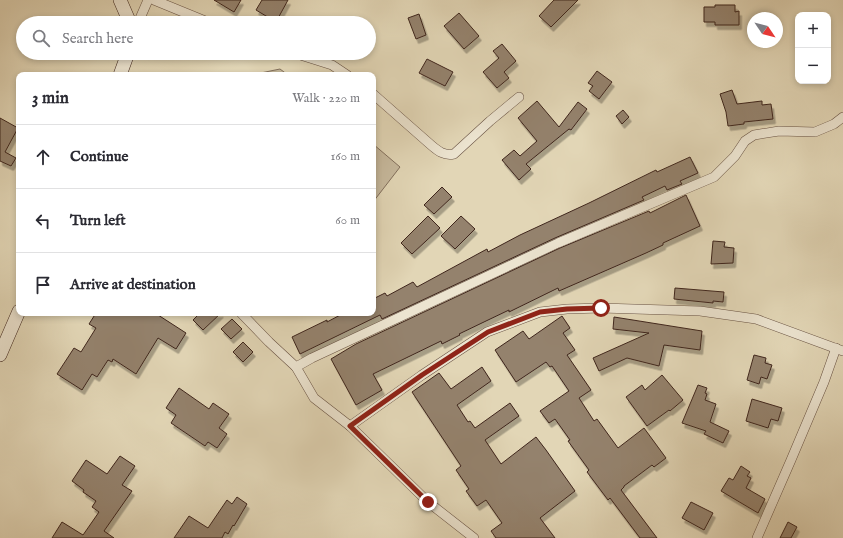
<!DOCTYPE html>
<html lang="en">
<head>
<meta charset="utf-8">
<style>
	:root { --surface:#fff; --page:#f7f7f7; --text:#2b2b33; --muted:#7c7c81; --line:#e1e1e2 }
	body { margin:0; font-family:"IM FELL English",serif; background:var(--page); color:var(--text) }
	.controls { position:absolute; right:12px; top:12px; display:grid; overflow:hidden; border-radius:8px; box-shadow:0 2px 6px #0003 }
	.controls button { width:36px; height:36px; display:grid; place-items:center; padding:0; border:0; border-bottom:1px solid var(--line); background:var(--surface); color:var(--text); font:20px sans-serif }
	.compass { position:absolute; left:747px; top:12px; width:36px; height:36px; border-radius:50%; background:var(--surface); box-shadow:0 2px 6px #0003; rotate:125deg }
	.stop { position:absolute; width:12px; height:12px; margin:-9px; border:3px solid #8f2418; border-radius:50%; background:#fff }
	.stop.end { background:#8f2418; border-color:#fff; box-shadow:0 1px 4px #0008 }
	.list { margin:0; padding:0; list-style:none }
	h2 { display:flex; justify-content:space-between; align-items:center; height:52px; margin:0; padding:0 16px; font-size:17px }
	h2 small { font-size:13px; font-weight:400; color:var(--muted) }
	.list li { display:grid; grid-template-columns:26px 1fr auto; gap:12px; align-items:center; box-sizing:border-box; height:64px; padding:0 16px; border-top:1px solid var(--line) }
	.list b { display:block; font-size:15px; white-space:nowrap }
	.list em { font-size:13px; font-style:normal; color:var(--muted) }
	.icon { flex:none; width:22px; height:22px; fill:none; stroke:currentColor; stroke-width:2; stroke-linecap:round; stroke-linejoin:round }
	.map { position:relative; flex:none; width:843px; height:538px; overflow:hidden }
	.search { position:absolute; background:var(--surface); box-shadow:0 2px 6px #0003; left:16px; top:16px; width:360px; height:44px; display:flex; align-items:center; gap:10px; box-sizing:border-box; padding:0 14px; border-radius:22px; color:var(--muted); font-size:15px }
	.panel { position:absolute; background:var(--surface); box-shadow:0 2px 6px #0003; left:16px; top:72px; width:360px; height:244px; border-radius:8px }
	.map>svg:first-child { display:block }
	.green { fill:#c6b89c; stroke:#826f5c }
	.building { fill:#94826d; stroke:#3f261d; filter:url(#shadow) }
	.lines { fill:none; stroke-linecap:round; stroke-linejoin:round }
	.street-casing { stroke:#685243; stroke-width:10 }
	.secondary-casing { stroke:#3f261d; stroke-width:14 }
	.street { stroke:#ece4d0; stroke-width:9 }
	.secondary { stroke:#ece4d0; stroke-width:13 }
	.route { stroke:#8f2418; stroke-width:5 }
</style>
</head>
<body>
<div class="map">
<svg width="843" height="538" viewBox="0 0 843 538">
	<defs>
		<filter id="shadow"><feDropShadow dx="2.5" dy="4.5" stdDeviation="0" flood-color="#0004"/></filter>
	</defs>
	<rect width="100%" height="100%" fill="#e2d6b6"/>
	<filter id="stains"><feTurbulence type="fractalNoise" baseFrequency=".005" numOctaves="4"/><feColorMatrix values="0 0 0 0 .2 0 0 0 0 .09 0 0 0 0 .02 0 0 0 .5 -.17"/></filter>
	<radialGradient id="worn" r=".72"><stop offset=".6" stop-color="#630" stop-opacity="0"/><stop offset="1" stop-color="#630" stop-opacity=".3"/></radialGradient>
	<!-- green -->
	<g class="green">
		<polygon points="280,69 288,75 251,75"/>
		<polygon points="373,144 400,167 373,202"/>
	</g>
	<!-- building -->
	<g class="building">
		<polygon points="214,0 241,0 234,12"/>
		<polygon points="262,0 288,0 276,22 256,10"/>
		<polygon points="554,0 578,0 551,27 539,16"/>
		<polygon points="715,5 735,5 735,12 739,11 739,25 715,25 715,22 704,22 704,7 715,7"/>
		<polygon points="459,13 479,36 464,49 444,26"/>
		<polygon points="419,14 426,35 416,39 408,18"/>
		<polygon points="502,44 516,61 504,72 509,78 497,88 483,72 499,58 493,51"/>
		<polygon points="427,59 453,72 445,86 419,73"/>
		<polygon points="597,71 612,82 599,99 589,91 593,86 588,83"/>
		<polygon points="732,90 737,104 762,101 762,105 771,104 773,119 744,122 744,124 728,126 726,112 720,94"/>
		<polygon points="537,101 559,127 578,102 587,109 571,130 569,129 526,164 531,169 519,180 502,160 514,150 520,156 537,141 518,118"/>
		<polygon points="623,110 629,117 622,124 616,116"/>
		<polygon points="0,118 18,128 5,152 16,158 11,166 0,161"/>
		<polygon points="690,157 698,173 680,181 682,184 667,190 665,186 642,197 644,200 555,238 382,319 380,315 300,354 292,337 327,320 327,322 344,313 373,313 373,299 385,293 387,296 413,282 417,287 487,249 488,252 520,235 589,203 656,170 657,172"/>
		<polygon points="442,187 452,197 434,214 424,205"/>
		<polygon points="686,195 700,226 663,243 663,245 646,253 559,291 558,288 509,312 509,310 486,321 459,334 460,335 442,344 441,341 373,374 382,390 356,405 331,359 356,344 560,248 649,211 650,213"/>
		<polygon points="428,216 440,228 412,254 401,243"/>
		<polygon points="461,216 475,229 455,249 441,236"/>
		<polygon points="713,241 725,242 724,247 734,248 733,263 711,264"/>
		<polygon points="675,288 724,292 723,302 713,301 713,303 674,299"/>
		<polygon points="96,313 155,313 186,333 176,349 158,338 136,374 113,359 112,362 108,360 97,377 92,374 82,390 57,374 74,348 81,352 96,328 89,324"/>
		<polygon points="200,313 221,313 203,330 193,320"/>
		<polygon points="562,316 570,328 563,333 575,350 567,355 591,390 579,398 594,421 597,419 618,448 644,428 666,458 654,467 652,465 624,486 624,487 621,490 657,538 640,538 610,498 608,500 587,472 589,470 568,441 570,440 555,419 549,423 540,411 569,391 552,366 550,367 546,362 516,382 495,350 523,331 529,339"/>
		<polygon points="614,317 702,331 700,350 664,345 659,366 627,358 599,371 593,358 649,333 613,329"/>
		<polygon points="232,319 242,329 231,339 221,329"/>
		<polygon points="243,342 253,352 243,362 233,352"/>
		<polygon points="754,355 766,358 765,363 772,365 767,379 761,377 759,384 747,380"/>
		<polygon points="482,367 491,381 457,405 468,422 470,421 475,428 510,403 519,416 485,440 501,464 536,437 546,450 575,491 540,518 555,538 496,538 491,531 502,523 486,500 477,506 466,491 469,489 456,470 461,466 412,392 439,373 451,389"/>
		<polygon points="662,375 683,400 670,411 669,410 647,426 626,397 642,385 645,390"/>
		<polygon points="698,385 707,388 705,393 707,394 705,400 716,404 710,422 729,431 723,443 704,434 706,431 682,423"/>
		<polygon points="179,388 209,409 213,403 229,414 219,428 227,434 217,448 208,442 205,446 171,423 176,415 166,408"/>
		<polygon points="752,399 782,408 778,421 771,419 768,428 746,421"/>
		<polygon points="120,456 135,466 122,485 132,491 104,531 114,538 52,538 62,522 83,535 99,512 92,507 96,501 83,492 84,490 72,481 86,460 107,474"/>
		<polygon points="741,466 750,472 747,476 751,478 746,488 765,499 758,513 721,491 729,478 733,480"/>
		<polygon points="237,497 247,504 234,526 233,525 228,534 225,532 222,538 174,538 189,516 208,528 227,500 232,504"/>
		<polygon points="691,502 713,513 704,530 682,518"/>
		<polygon points="788,522 797,527 791,538 780,538"/>
	</g>
	<g class="lines">
		<defs>
			<g id="street">
				<polyline points="154,0 210,23"/>
				<polyline points="138,23 148,0"/>
				<polyline points="294,53 332,65 347,75"/>
				<path d="M373,94L431,145C438,151 444,156 454,154L490,121L519,97"/>
				<polyline points="241,313 269,342 296,367 314,398 350,426 428,502 474,538"/>
				<polyline points="296,367 312,358 558,243 714,177 735,156 745,141 754,135 779,131 815,132 834,124 843,117"/>
				<polyline points="350,426 422,375 487,332 540,312 567,309 601,308 700,311 756,319 843,351"/>
				<polyline points="757,538 791,460 824,382 836,348"/>
			</g>
			<g id="secondary">
				<polyline points="120,0 130,23"/>
				<polyline points="120,75 128,53"/>
				<polyline points="0,355 19,311"/>
			</g>
		</defs>
		<!-- street casing -->
		<use href="#street" class="street-casing"/>
		<!-- secondary casing -->
		<use href="#secondary" class="secondary-casing"/>
		<!-- street -->
		<use href="#street" class="street"/>
		<!-- secondary -->
		<use href="#secondary" class="secondary"/>
	</g>
	<g class="lines">
		<!-- route -->
		<polyline class="route" points="428,502 350,426 422,375 488,332 540,312 567,309 601,308"/>
	</g>
	<rect width="100%" height="100%" filter="url(#stains)"/>
	<rect width="100%" height="100%" fill="url(#worn)"/>
</svg>
<div class="controls">
<button>+</button>
<button>−</button>
</div>
<svg class="compass" viewBox="-18 -18 36 36"><path d="M0-13l5 13h-10z" fill="#e53935"/><path d="M0 13l5-13h-10z" fill="#7c7c81"/></svg>
<div class="stop" style="left:601px;top:308px"></div>
<div class="stop end" style="left:428px;top:502px"></div>
<div class="search"><svg class="icon" aria-label="search" viewBox="0 0 24 24"><circle cx="10" cy="10" r="6"/><path d="M15 15l6 6"/></svg>Search here</div>
<section class="panel">
<h2>3 min<small>Walk · 220 m</small></h2>
<ul class="list">
<li><svg class="icon" aria-label="ahead" viewBox="0 0 24 24"><path d="M12 20V5M6 11l6-6 6 6"/></svg><div><b>Continue</b></div><em>160 m</em></li>
<li><svg class="icon" aria-label="left" viewBox="0 0 24 24"><path d="M17 20v-9H6M10 6l-5 5 5 5"/></svg><div><b>Turn left</b></div><em>60 m</em></li>
<li><svg class="icon" aria-label="arrive" viewBox="0 0 24 24"><path d="M6 21V4h12l-3 4 3 4H6"/></svg><div><b>Arrive at destination</b></div></li>
</ul>
</section>
</div>
</body>
</html>
